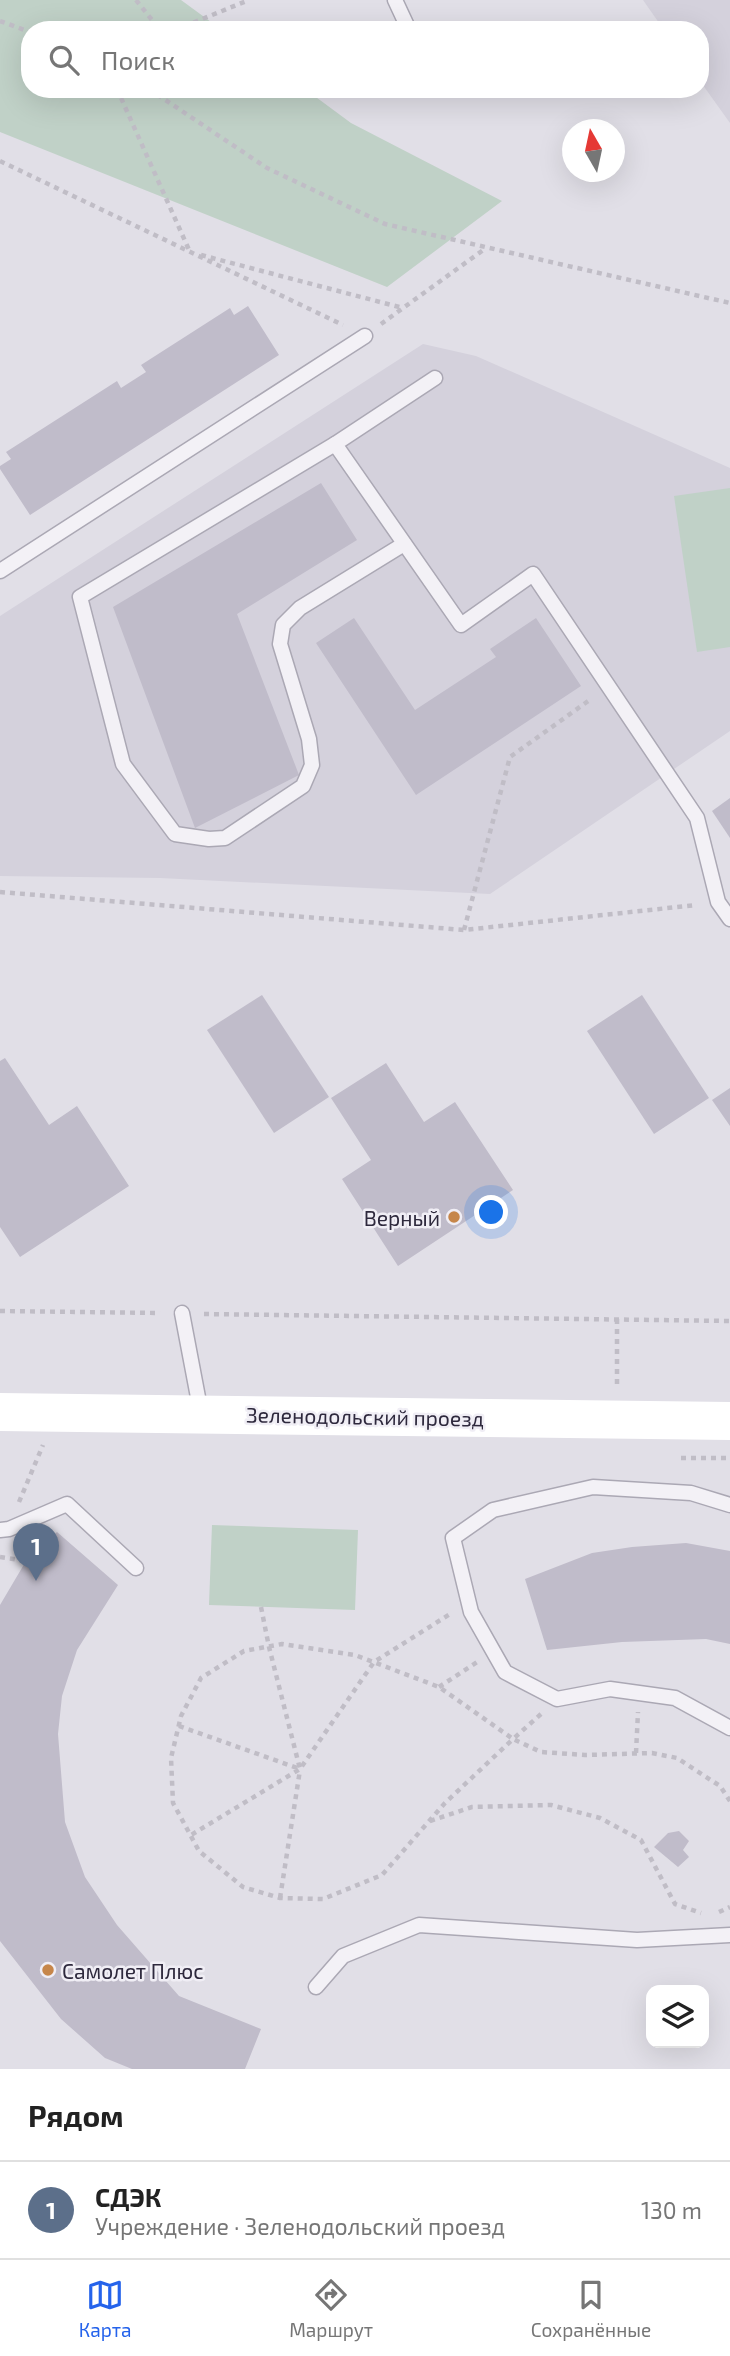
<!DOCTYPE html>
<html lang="ru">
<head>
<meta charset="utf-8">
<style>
	:root { --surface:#fff; --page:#f2f2f2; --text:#222; --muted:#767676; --line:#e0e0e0; --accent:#2563eb }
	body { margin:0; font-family:"Exo 2",sans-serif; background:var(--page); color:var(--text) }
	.controls { position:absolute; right:21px; bottom:21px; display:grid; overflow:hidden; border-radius:14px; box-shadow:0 7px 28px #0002 }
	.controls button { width:63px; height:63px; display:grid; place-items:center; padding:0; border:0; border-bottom:2px solid var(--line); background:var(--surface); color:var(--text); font:35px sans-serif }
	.compass { position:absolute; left:562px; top:119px; width:63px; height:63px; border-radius:50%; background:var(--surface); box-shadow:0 7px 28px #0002; rotate:351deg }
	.you { position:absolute; left:492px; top:1213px; width:24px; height:24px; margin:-18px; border:5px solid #fff; border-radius:50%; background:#1a73e8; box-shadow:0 0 0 10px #1a73e833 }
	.badge { display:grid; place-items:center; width:46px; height:46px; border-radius:50%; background:var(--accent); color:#fff; font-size:23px; font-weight:700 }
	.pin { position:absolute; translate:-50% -58px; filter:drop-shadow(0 2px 4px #0008) }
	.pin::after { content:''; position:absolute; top:37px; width:24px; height:21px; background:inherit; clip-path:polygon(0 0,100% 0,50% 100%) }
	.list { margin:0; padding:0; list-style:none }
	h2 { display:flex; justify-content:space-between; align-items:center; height:91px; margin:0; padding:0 28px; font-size:30px }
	h2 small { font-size:23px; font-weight:400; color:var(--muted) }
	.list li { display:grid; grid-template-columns:46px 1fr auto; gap:21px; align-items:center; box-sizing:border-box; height:98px; padding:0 28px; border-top:2px solid var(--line) }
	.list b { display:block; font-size:26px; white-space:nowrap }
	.list p { margin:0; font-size:23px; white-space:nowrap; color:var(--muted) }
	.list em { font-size:23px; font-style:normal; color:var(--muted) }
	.icon { flex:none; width:38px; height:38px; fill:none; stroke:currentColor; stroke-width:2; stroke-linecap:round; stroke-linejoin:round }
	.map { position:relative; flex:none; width:730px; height:2069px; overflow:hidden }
	.search { position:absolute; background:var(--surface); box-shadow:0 7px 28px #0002; left:21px; right:21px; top:21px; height:77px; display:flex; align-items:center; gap:18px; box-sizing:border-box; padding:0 24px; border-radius:28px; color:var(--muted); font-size:26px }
	.sheet { height:189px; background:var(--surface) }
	nav { display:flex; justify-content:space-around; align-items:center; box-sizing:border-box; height:98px; border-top:2px solid var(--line); background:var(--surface); font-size:19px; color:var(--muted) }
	nav a { display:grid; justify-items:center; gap:4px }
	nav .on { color:var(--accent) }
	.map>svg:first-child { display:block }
	.built { fill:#d4d1dc }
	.green { fill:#c0d1c7 }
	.building { fill:#c0bcca }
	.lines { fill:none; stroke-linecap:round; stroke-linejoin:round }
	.lane-casing { stroke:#aba8b4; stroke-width:17 }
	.path { stroke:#c0bdc6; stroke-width:4.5; stroke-dasharray:5 5; stroke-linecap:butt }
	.lane { stroke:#f3f1f6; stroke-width:14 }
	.secondary { stroke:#fff; stroke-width:38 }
	.poi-dot { fill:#c6864a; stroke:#f0eef5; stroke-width:2.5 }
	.labels { text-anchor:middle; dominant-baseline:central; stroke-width:5; stroke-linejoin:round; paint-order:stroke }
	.poi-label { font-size:21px; fill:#2e293d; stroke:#f0eef5; text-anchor:end }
	.street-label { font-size:21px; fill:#2e293d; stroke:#f0eef5 }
</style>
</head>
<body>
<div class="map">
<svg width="730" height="2069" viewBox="0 0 730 2069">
	<rect width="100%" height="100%" fill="#e1dfe7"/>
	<!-- built -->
	<g class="built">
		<polygon points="643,0 730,0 730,123 700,81 700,30 664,30"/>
		<polygon points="423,344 476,356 730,468 730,731 490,894 160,878 0,876 0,616"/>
	</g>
	<!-- green -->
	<g class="green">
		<polygon points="0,0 181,0 222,30 30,30 30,89 305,89 351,123 502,201 387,287 0,132"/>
		<polygon points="730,488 730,647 697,652 674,496"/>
		<polygon points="212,1525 358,1530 355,1610 209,1605"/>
	</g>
	<!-- building -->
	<g class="building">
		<polygon points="248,306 279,355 30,515 0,469 0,466 11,459 6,452 117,381 121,388 146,372 141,365 230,308 234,315"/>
		<polygon points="321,483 357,540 237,614 299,775 195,828 113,607"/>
		<polygon points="354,618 415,710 496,657 490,649 536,618 581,686 416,795 316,643"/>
		<polygon points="730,798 730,838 712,811"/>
		<polygon points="262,995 329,1097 274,1133 207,1030"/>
		<polygon points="642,995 709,1098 654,1134 587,1031"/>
		<polygon points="5,1058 49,1125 77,1106 129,1186 20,1257 0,1227 0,1061"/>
		<polygon points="386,1063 424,1122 455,1102 513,1190 398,1266 342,1179 371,1160 331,1098"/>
		<polygon points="730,1088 730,1126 712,1100"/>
		<polygon points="57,1532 118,1585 77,1650 62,1696 58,1734 65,1822 85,1877 117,1925 179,1996 261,2029 245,2069 132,2069 105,2058 61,2019 0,1941 0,1605 26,1561"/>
		<polygon points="686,1543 730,1551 730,1644 706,1639 622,1642 547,1650 525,1579 592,1553 632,1547"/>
		<polygon points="679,1831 689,1841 683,1850 689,1857 678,1867 654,1847 668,1833"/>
	</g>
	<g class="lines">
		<defs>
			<g id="lane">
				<polyline points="395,0 409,30"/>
				<polyline points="435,378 335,444 461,625 533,574 697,818 718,902 730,919"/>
				<polyline points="335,444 80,597 123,764 175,834 209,839 225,838 303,786 312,765 309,739 280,644 283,625 300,608 404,544"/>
				<polyline points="0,571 365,336"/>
				<polyline points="182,1313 201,1413"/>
				<polyline points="730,1505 691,1493 593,1487 493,1510 453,1538 471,1612 505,1672 557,1699 610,1689 675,1698 730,1728"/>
				<polyline points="0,1530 9,1529 67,1504 136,1568"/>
				<polyline points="316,1987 343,1956 419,1925 637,1940 730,1935"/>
			</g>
		</defs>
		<!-- lane casing -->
		<use href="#lane" class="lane-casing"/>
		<!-- path -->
		<g class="path">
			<polyline points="136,0 160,30"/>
			<polyline points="0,21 30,32"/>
			<polyline points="175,30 249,0"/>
			<polyline points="117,89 190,252"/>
			<polyline points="149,89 267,168 385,224 730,303"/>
			<polyline points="0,161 343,325"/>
			<polyline points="201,255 403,308"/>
			<polyline points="381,324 486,248"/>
			<polyline points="0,892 464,930 696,905"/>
			<polyline points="464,930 510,757 591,699"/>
			<polyline points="0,1311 160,1313"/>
			<polyline points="204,1314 730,1321"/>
			<polyline points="617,1319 617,1386"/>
			<polyline points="681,1458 730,1458"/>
			<polyline points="19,1502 43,1445"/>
			<polyline points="0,1557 26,1561"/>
			<polyline points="261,1607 269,1647 300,1769 374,1662 450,1614"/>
			<polyline points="439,1687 477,1662"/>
			<polyline points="541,1714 513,1739 439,1687 355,1655 282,1644 244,1651 201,1678 181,1716 171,1758 173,1803 199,1851 243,1887 280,1898 323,1899 382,1875 445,1803 513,1739 541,1752 585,1755 652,1753 677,1758 720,1786 730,1801"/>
			<polyline points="179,1726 300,1769 191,1835"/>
			<polyline points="636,1753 638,1712"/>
			<polyline points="430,1821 472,1807 551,1805 600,1818 641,1840 675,1904 701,1913"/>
			<polyline points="280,1898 300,1770"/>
			<polyline points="719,1912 730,1907"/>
		</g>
		<!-- lane -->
		<use href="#lane" class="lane"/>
		<!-- secondary -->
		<polyline class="secondary" points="0,1412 730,1421"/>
	</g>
	<!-- markers -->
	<g class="poi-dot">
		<circle cx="454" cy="1217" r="7"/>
		<circle cx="48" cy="1970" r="7"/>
	</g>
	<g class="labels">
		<!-- poi labels -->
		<g class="poi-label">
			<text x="440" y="1217">Верный</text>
			<text x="62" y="1970" text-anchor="start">Самолет Плюс</text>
		</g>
		<!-- street labels -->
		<g class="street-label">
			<text transform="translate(365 1416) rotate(1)">Зеленодольский проезд</text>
		</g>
	</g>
</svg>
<div class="controls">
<button><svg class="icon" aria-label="layers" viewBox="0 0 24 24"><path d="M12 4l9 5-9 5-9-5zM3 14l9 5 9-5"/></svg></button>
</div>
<svg class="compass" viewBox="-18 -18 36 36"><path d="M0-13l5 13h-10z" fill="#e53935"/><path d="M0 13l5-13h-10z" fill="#767676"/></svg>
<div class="you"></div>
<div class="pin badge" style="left:36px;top:1581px;background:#5c6f8a">1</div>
<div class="search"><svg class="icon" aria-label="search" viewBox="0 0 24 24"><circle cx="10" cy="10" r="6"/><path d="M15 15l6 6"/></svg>Поиск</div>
</div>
<section class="sheet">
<h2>Рядом<small></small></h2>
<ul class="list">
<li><span class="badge" style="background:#5c6f8a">1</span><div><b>СДЭК</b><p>Учреждение · Зеленодольский проезд</p></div><em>130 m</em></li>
</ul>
</section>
<nav>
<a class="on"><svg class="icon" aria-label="map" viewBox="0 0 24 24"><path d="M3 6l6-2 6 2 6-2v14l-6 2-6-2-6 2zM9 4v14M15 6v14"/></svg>Карта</a>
<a><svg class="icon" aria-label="directions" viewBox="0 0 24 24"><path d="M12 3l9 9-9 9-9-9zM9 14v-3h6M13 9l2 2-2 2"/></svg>Маршрут</a>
<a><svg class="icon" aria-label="saved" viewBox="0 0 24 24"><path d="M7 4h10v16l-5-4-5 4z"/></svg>Сохранённые</a>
</nav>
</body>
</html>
